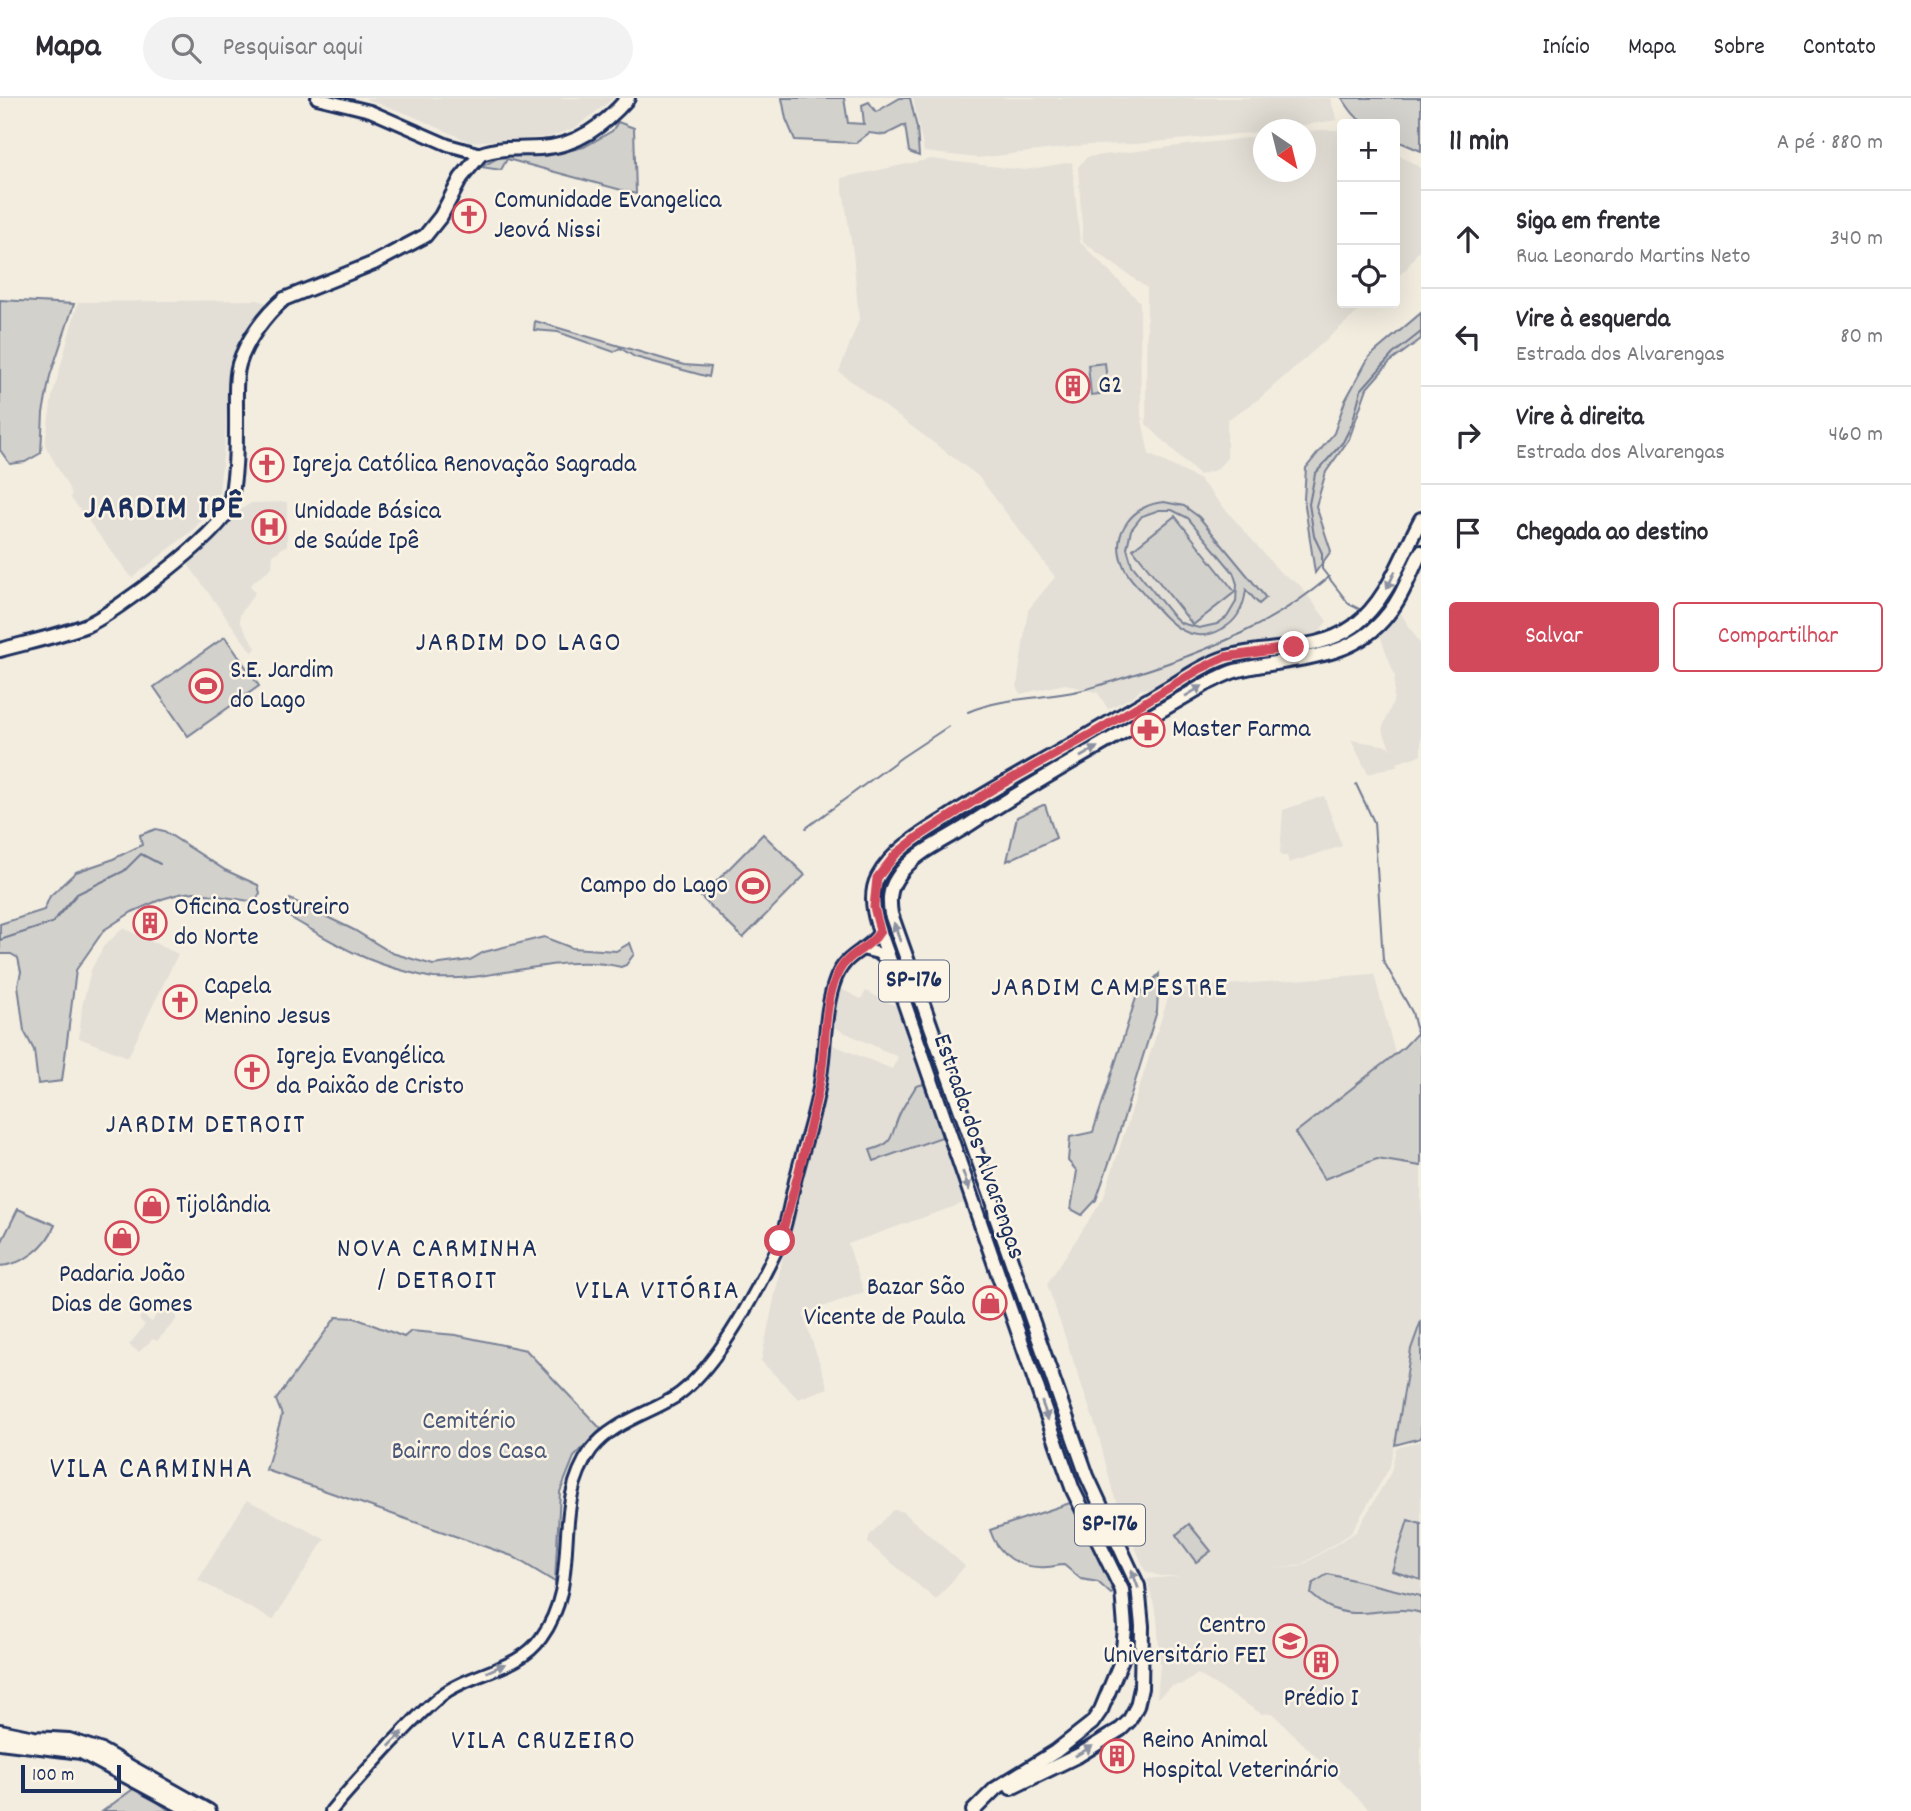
<!DOCTYPE html>
<html lang="pt">
<head>
<meta charset="utf-8">
<style>
	:root { --surface:#fff; --page:#f2f2f3; --text:#2b2b33; --muted:#7c7c81; --line:#e1e1e2; --accent:#d1495b }
	body { margin:0; font-family:Dekko,sans-serif; background:var(--page); color:var(--text) }
	.controls { position:absolute; right:21px; top:21px; display:grid; overflow:hidden; border-radius:7px; box-shadow:0 7px 28px #0002 }
	.controls button { width:63px; height:63px; display:grid; place-items:center; padding:0; border:0; border-bottom:2px solid var(--line); background:var(--surface); color:var(--text); font:35px sans-serif }
	.compass { position:absolute; left:1253px; top:21px; width:63px; height:63px; border-radius:50%; background:var(--surface); box-shadow:0 7px 28px #0002; rotate:145deg }
	.scale { position:absolute; left:21px; bottom:18px; width:100px; box-sizing:border-box; padding-left:7px; border:4px solid #1b2f5e; border-top:0; font-size:19px; line-height:24px; white-space:nowrap; color:#1b2f5e; -webkit-text-stroke:5px #fcf5e5; paint-order:stroke }
	.stop { position:absolute; width:21px; height:21px; margin:-16px; border:5px solid #d1495b; border-radius:50%; background:#fff }
	.stop.end { background:#d1495b; border-color:#fff; box-shadow:0 2px 7px #0008 }
	.list { margin:0; padding:0; list-style:none }
	h2 { display:flex; justify-content:space-between; align-items:center; height:91px; margin:0; padding:0 28px; font-size:30px }
	h2 small { font-size:23px; font-weight:400; color:var(--muted) }
	.list li { display:grid; grid-template-columns:46px 1fr auto; gap:21px; align-items:center; box-sizing:border-box; height:98px; padding:0 28px; border-top:2px solid var(--line) }
	.list b { display:block; font-size:26px; white-space:nowrap }
	.list p { margin:0; font-size:23px; white-space:nowrap; color:var(--muted) }
	.list em { font-size:23px; font-style:normal; color:var(--muted) }
	.actions { display:flex; gap:14px; padding:21px 28px }
	.actions a { flex:1; padding:16px 0; border:2px solid var(--accent); border-radius:7px; text-align:center; font-size:24px; color:var(--accent) }
	.actions .main { background:var(--accent); color:#fff }
	.icon { flex:none; width:38px; height:38px; fill:none; stroke:currentColor; stroke-width:2; stroke-linecap:round; stroke-linejoin:round }
	.map { position:relative; flex:none; width:1421px; height:1713px; overflow:hidden }
	header { display:flex; align-items:center; gap:42px; box-sizing:border-box; height:98px; padding:0 35px; background:var(--surface); border-bottom:2px solid var(--line) }
	header strong { font-size:33px }
	nav { display:flex; gap:38px; margin-inline-start:auto; font-size:24px }
	.search { width:490px; height:63px; background:var(--page); display:flex; align-items:center; gap:18px; box-sizing:border-box; padding:0 24px; border-radius:38px; color:var(--muted); font-size:26px }
	main { display:flex }
	aside { flex:1; background:var(--surface) }
	.map>svg:first-child { display:block }
	.built { fill:#e3dfd6 }
	.green { fill:#d3d1cc; stroke:#778095; stroke-width:2; fill-rule:evenodd }
	.lines { fill:none; stroke-linecap:round; stroke-linejoin:round }
	.stream { stroke:#707a91; stroke-width:2 }
	.secondary-casing { stroke:#1b2f5e; stroke-width:16 }
	.primary-casing { stroke:#1b2f5e; stroke-width:18 }
	.secondary { stroke:#fcf5e5; stroke-width:10 }
	.primary { stroke:#fcf5e5; stroke-width:12 }
	.oneway { fill:#8c92a2 }
	.route { stroke:#d1495b; stroke-width:9 }
	.labels { text-anchor:middle; dominant-baseline:central; stroke-width:5; stroke-linejoin:round; paint-order:stroke }
	.shield { fill:#fcf5e5; stroke:#5e6a86; stroke-width:2 }
	.shield-label { font-size:24px; font-weight:bold; fill:#1b2f5e }
	.poi-label { font-size:26px; fill:#1b2f5e; stroke:#fcf5e5; text-anchor:start }
	.street-label { font-size:26px; fill:#1b2f5e; stroke:#fcf5e5 }
	.park-label { font-size:26px; fill:#49587a; stroke:#fcf5e5 }
	.neighbourhood-label { font-size:28px; letter-spacing:2px; fill:#1b2f5e; stroke:#fcf5e5 }
	.quarter-label { font-size:30px; letter-spacing:2px; fill:#1b2f5e; stroke:#fcf5e5 }
	.district-label { font-size:33px; font-weight:bold; letter-spacing:2px; fill:#1b2f5e; stroke:#fcf5e5 }
</style>
</head>
<body>
<header>
<strong>Mapa</strong>
<div class="search"><svg class="icon" aria-label="search" viewBox="0 0 24 24"><circle cx="10" cy="10" r="6"/><path d="M15 15l6 6"/></svg>Pesquisar aqui</div>
<nav><a>Início</a><a>Mapa</a><a>Sobre</a><a>Contato</a></nav>
</header>
<main>
<div class="map">
<svg width="1421" height="1713" viewBox="0 0 1421 1713">
	<rect width="100%" height="100%" fill="#f3ede0"/>
	<filter id="ink" filterUnits="userSpaceOnUse"><feTurbulence type="fractalNoise" baseFrequency=".0143" numOctaves="2"/><feDisplacementMap in="SourceGraphic" scale="14" xChannelSelector="R" yChannelSelector="G"/><feConvolveMatrix kernelMatrix="1 2 1 2 8 2 1 2 1" color-interpolation-filters="sRGB"/></filter>
	<g filter="url(#ink)">
		<!-- built -->
		<g class="built">
			<polygon points="364,0 614,0 575,30 549,39 470,44 408,16"/>
			<polygon points="913,0 1330,0 1337,22 1278,31 1264,32 1263,34 1259,34 1136,46 1088,47 978,60 924,54"/>
			<polygon points="1321,32 1342,32 1342,205 1368,205 1259,301 1227,322 1227,360 1216,372 1199,377 1146,326 1147,190 1083,144 1078,69 1087,59 1263,38 1264,74 1306,74 1306,33"/>
			<polygon points="1395,55 1421,70 1421,149 1407,170 1395,181"/>
			<polygon points="931,61 1025,72 1072,64 1080,144 1140,204 1141,317 1149,356 1200,382 1280,474 1300,487 1327,523 1317,537 1287,544 1231,551 1189,568 1153,589 1140,592 1132,599 1108,611 1098,595 1065,586 1020,596 1017,588 1028,512 1055,479 978,378 839,274 859,222 853,155 841,80"/>
			<polygon points="258,202 271,207 241,244 229,274 226,330 218,404 192,433 132,480 70,399 72,396 45,347 52,299 78,204"/>
			<polygon points="287,404 287,447 273,457 272,469 250,487 255,495 240,516 240,524 256,550 252,555 187,465 237,414 251,405"/>
			<polygon points="1400,514 1421,547 1421,657 1397,665 1398,668 1368,676 1351,642 1388,648 1391,652 1382,631 1393,604 1395,578 1379,535"/>
			<polygon points="1324,698 1342,748 1289,765 1287,758 1281,758 1280,755 1283,712"/>
			<polygon points="123,830 178,856 128,959 79,940 82,909 91,872 103,849"/>
			<polygon points="1374,876 1415,1030 1421,1065 1421,1239 1389,1371 1350,1436 1301,1467 1275,1471 1301,1468 1356,1434 1391,1374 1396,1350 1421,1343 1421,1713 1371,1713 1272,1615 1262,1616 1198,1576 1183,1586 1172,1588 1157,1600 1160,1567 1157,1519 1147,1481 1180,1478 1160,1478 1145,1473 1113,1395 1098,1335 1047,1186 1103,1101 1171,891"/>
			<polygon points="839,890 861,901 866,893 898,909 964,1105 848,1146 864,1194 803,1216 828,1290 798,1301 761,1263 828,945 892,971 898,959 831,928"/>
			<polygon points="164,1202 176,1213 176,1222 157,1243 153,1241 139,1254 129,1247 145,1227 139,1221 142,1217 152,1224"/>
			<polygon points="247,1402 325,1441 273,1522 198,1482"/>
			<polygon points="893,1412 902,1413 965,1468 936,1502 868,1445 869,1438"/>
		</g>
		<!-- green -->
		<g class="green">
			<polygon points="782,0 844,0 848,25 864,26 862,7 869,4 876,14 900,0 910,0 917,30 919,58 909,54 905,27 885,37 869,35 856,45 795,42 786,21"/>
			<path d="M1342,0H1421V53L1395,42V26C1361,26 1361,28 1342,0Z"/>
			<polygon points="618,24 634,30 636,96 507,61 501,72 481,69 505,56 554,56 584,49 612,33"/>
			<polygon points="0,202 74,206 50,278 43,315 41,355 25,364 10,366 0,352"/>
			<polygon points="1421,215 1421,241 1389,265 1367,290 1349,341 1326,374 1316,408 1331,453 1315,475 1304,401 1306,370 1334,335 1345,303 1369,259"/>
			<polygon points="535,223 684,267 711,269 709,279 635,259 620,250 614,254 558,234 534,232"/>
			<polygon points="1105,265 1108,295 1091,297 1088,267"/>
			<path d="M1164,404L1184,408L1199,419L1266,500L1259,506L1246,492C1244,508 1238,523 1222,531C1189,550 1167,522 1147,499C1138,488 1126,478 1122,464C1111,434 1134,406 1164,404ZM1159,412H1172L1188,420L1233,474L1237,486L1236,504L1227,519L1217,526L1199,530L1181,525L1172,517L1132,467L1127,450L1131,432L1142,418Z"/>
			<polygon points="1175,418 1235,494 1193,527 1133,451"/>
			<polygon points="225,539 259,588 188,638 154,589"/>
			<polygon points="1043,707 1045,707 1056,740 1007,763 1017,719"/>
			<polygon points="156,731 164,733 225,772 258,787 260,795 255,804 194,794 179,796 162,801 132,814 104,832 76,872 62,983 38,986 34,952 24,933 18,887 21,874 18,860 11,856 0,856 0,826 44,812 50,798 76,774 111,762 142,747 140,737"/>
			<polygon points="763,736 805,777 743,840 701,799"/>
			<path d="M290,801L354,832L392,855L433,867L470,862L484,854L544,839L572,850L616,853L630,845L634,856L626,867L621,869C558,854 497,884 434,880C425,879 416,876 408,874C356,861 327,840 282,815Z"/>
			<polygon points="1159,876 1157,913 1116,1045 1096,1102 1082,1117 1071,1111 1077,1073 1068,1063 1070,1039 1093,1034 1136,900"/>
			<polygon points="1421,931 1421,1068 1377,1061 1324,1081 1295,1035 1403,950"/>
			<path d="M924,986L942,1039L874,1063L870,1052C894,1046 890,1040 898,1020C902,1009 910,999 916,988Z"/>
			<path d="M18,1111L55,1127C46,1149 25,1166 0,1168V1147Z"/>
			<polygon points="336,1219 355,1220 404,1239 411,1233 456,1237 526,1252 601,1331 574,1359 560,1394 555,1484 512,1458 266,1372 282,1317 276,1302"/>
			<polygon points="1421,1223 1421,1340 1395,1347 1411,1251"/>
			<path d="M1070,1405L1095,1448L1115,1493L1111,1496L1098,1484L1081,1481L1064,1467C1057,1467 1053,1469 1047,1469C1020,1471 998,1458 990,1432Z"/>
			<polygon points="1408,1422 1421,1426 1421,1482 1392,1473"/>
			<polygon points="1189,1426 1211,1453 1196,1464 1176,1437"/>
			<path d="M1328,1476L1421,1498V1515C1392,1505 1358,1524 1329,1509C1322,1506 1316,1500 1311,1496L1313,1485Z"/>
			<polygon points="136,1689 170,1713 103,1713"/>
		</g>
		<g class="lines">
			<!-- stream -->
			<g class="stream">
				<polyline points="1361,512 1349,506 1322,471 1322,455 1314,438 1309,406 1315,376 1343,344 1352,326 1361,292 1393,256 1421,234"/>
				<path d="M968,614C1003,599 1042,601 1078,593C1097,589 1116,582 1135,576C1205,554 1273,527 1329,479"/>
				<polyline points="1356,686 1374,724 1383,862 1412,914 1421,950"/>
				<polyline points="806,730 902,659 949,628"/>
				<polyline points="0,842 52,825 77,796 124,773 141,756 160,766"/>
			</g>
			<defs>
				<g id="secondary">
					<polyline points="317,0 370,13 448,47 481,56"/>
					<polyline points="862,851 878,855 890,865"/>
					<path d="M331,1713C350,1690 370,1669 390,1647C408,1629 425,1609 446,1594C475,1574 520,1571 541,1540C584,1481 549,1411 591,1352C611,1325 648,1316 675,1299C715,1272 754,1198 775,1155C787,1130 790,1101 797,1075C805,1043 817,1011 821,978C826,946 824,911 836,880C847,853 868,854 880,833"/>
				</g>
				<g id="primary">
					<path d="M0,552C29,544 59,538 87,527C113,516 223,434 229,409C237,376 236,343 236,309C236,295 235,279 239,266C246,243 265,217 284,201L374,165L425,138L441,118L461,80L481,56C500,49 520,51 540,50C578,48 604,27 628,0"/>
					<polyline points="0,1633 34,1640 69,1642 102,1653 209,1713"/>
					<polyline points="0,1644 81,1654 191,1713"/>
					<path d="M1011,1690L1079,1657L1121,1631L1129,1623L1137,1608L1141,1590L1142,1528L1138,1488L1087,1378L996,1119L994,1106L891,816C889,803 889,792 897,780C912,755 946,742 970,726C1046,676 1127,633 1206,586C1215,582 1225,576 1235,573C1289,558 1350,566 1388,516C1403,498 1410,475 1421,454"/>
					<path d="M973,1713L995,1691L1055,1654L1092,1625L1101,1612L1122,1561L1125,1530L1122,1492L1073,1392L1062,1361L891,866C883,840 864,805 878,779C893,751 925,734 950,718C998,687 1049,661 1097,632C1123,617 1149,601 1175,586C1191,576 1208,565 1227,559C1269,547 1317,555 1354,528C1389,501 1401,458 1421,421"/>
				</g>
			</defs>
			<!-- secondary casing -->
			<use href="#secondary" class="secondary-casing"/>
			<!-- primary casing -->
			<use href="#primary" class="primary-casing"/>
			<!-- secondary -->
			<use href="#secondary" class="secondary"/>
			<!-- primary -->
			<use href="#primary" class="primary"/>
		</g>
		<!-- one-way arrows -->
		<defs><path id="oneway-solid" d="M-6-.8H1V-3.2L6.5 0L1 3.2V.8H-6Z" transform="scale(1.75)"/></defs>
		<g class="oneway">
			<use href="#oneway-solid" transform="translate(1391 482) rotate(115)"/>
			<use href="#oneway-solid" transform="translate(1194 593) rotate(-31)"/>
			<use href="#oneway-solid" transform="translate(1089 654) rotate(-30)"/>
			<use href="#oneway-solid" transform="translate(897 834) rotate(-109)"/>
			<use href="#oneway-solid" transform="translate(966 1083) rotate(71)"/>
			<use href="#oneway-solid" transform="translate(1045 1313) rotate(71)"/>
			<use href="#oneway-solid" transform="translate(1135 1481) rotate(-110)"/>
			<use href="#oneway-solid" transform="translate(496 1570) rotate(-24)"/>
			<use href="#oneway-solid" transform="translate(396 1641) rotate(-47)"/>
			<use href="#oneway-solid" transform="translate(1084 1653) rotate(-30)"/>
		</g>
	</g>
	<g class="lines" filter="url(#ink)">
		<!-- route -->
		<path class="route" d="M780,1143C794,1091 810,1036 820,983C827,947 822,907 839,873C849,854 870,851 880,833L874,809L877,780L896,756L918,739L993,691L1095,634L1200,571L1225,559L1294,549"/>
	</g>
	<!-- icons -->
	<defs>
		<symbol id="church-ring" viewBox="-11 -11 22 22"><circle r="9.5" fill="#fcf5e5" stroke="#d1495b" stroke-width="1.5"/><path d="M-1.2-6h2.4v3.5h3.3v2.4h-3.3V6h-2.4V-.1h-3.3v-2.4h3.3Z" fill="#d1495b"/></symbol>
		<symbol id="building-ring" viewBox="-11 -11 22 22"><circle r="9.5" fill="#fcf5e5" stroke="#d1495b" stroke-width="1.5"/><path d="M-4-6H4V6H1V3H-1V6H-4ZM-2.5-4.3h1.7v1.8h-1.7ZM.8-4.3h1.7v1.8H.8ZM-2.5-1h1.7V.8h-1.7ZM.8-1h1.7V.8H.8Z" fill="#d1495b"/></symbol>
		<symbol id="hospital-ring" viewBox="-11 -11 22 22"><circle r="9.5" fill="#fcf5e5" stroke="#d1495b" stroke-width="1.5"/><path d="M-5-5h3v3.5h4V-5h3V5h-3V1.5h-4V5h-3Z" fill="#d1495b"/></symbol>
		<symbol id="stadium-ring" viewBox="-11 -11 22 22"><circle r="9.5" fill="#fcf5e5" stroke="#d1495b" stroke-width="1.5"/><path d="M0-5a6.5 5 0 1 0 0 10a6.5 5 0 1 0 0-10ZM-3.5-1.8h7v3.6h-7Z" fill="#d1495b"/></symbol>
		<symbol id="pharmacy-ring" viewBox="-11 -11 22 22"><circle r="9.5" fill="#fcf5e5" stroke="#d1495b" stroke-width="1.5"/><path d="M-2-6h4v4h4v4h-4v4h-4v-4h-4v-4h4Z" fill="#d1495b"/></symbol>
		<symbol id="shop-ring" viewBox="-11 -11 22 22"><circle r="9.5" fill="#fcf5e5" stroke="#d1495b" stroke-width="1.5"/><path d="M-5-2.5h2.3a2.7 3.5 0 0 1 5.4 0H5L5.5 6h-11ZM-1.5-2.5h3a1.5 2.3 0 0 0-3 0Z" fill="#d1495b"/></symbol>
		<symbol id="university-ring" viewBox="-11 -11 22 22"><circle r="9.5" fill="#fcf5e5" stroke="#d1495b" stroke-width="1.5"/><path d="M0-5L7-2L0 1L-7-2ZM-4 1L0 2.5L4 1V4Q0 6-4 4Z" fill="#d1495b"/></symbol>
	</defs>
	<g fill-rule="evenodd">
		<use href="#church-ring" x="450" y="99" width="38" height="38"/>
		<use href="#building-ring" x="1054" y="269" width="38" height="38"/>
		<use href="#church-ring" x="248" y="348" width="38" height="38"/>
		<use href="#hospital-ring" x="250" y="410" width="38" height="38"/>
		<use href="#stadium-ring" x="187" y="569" width="38" height="38"/>
		<use href="#pharmacy-ring" x="1129" y="613" width="38" height="38"/>
		<use href="#stadium-ring" x="734" y="769" width="38" height="38"/>
		<use href="#building-ring" x="131" y="806" width="38" height="38"/>
		<use href="#church-ring" x="161" y="885" width="38" height="38"/>
		<use href="#church-ring" x="233" y="955" width="38" height="38"/>
		<use href="#shop-ring" x="133" y="1089" width="38" height="38"/>
		<use href="#shop-ring" x="103" y="1121" width="38" height="38"/>
		<use href="#shop-ring" x="971" y="1186" width="38" height="38"/>
		<use href="#university-ring" x="1271" y="1524" width="38" height="38"/>
		<use href="#building-ring" x="1302" y="1545" width="38" height="38"/>
		<use href="#building-ring" x="1098" y="1639" width="38" height="38"/>
	</g>
	<g class="labels">
		<!-- shield labels -->
		<g class="shield">
			<rect x="879" y="862.5" width="70" height="41" rx="5"/>
			<rect x="1075" y="1406.5" width="70" height="41" rx="5"/>
		</g>
		<g class="shield-label">
			<text x="914" y="883">SP-176</text>
			<text x="1110" y="1427">SP-176</text>
		</g>
		<!-- poi labels -->
		<g class="poi-label">
			<text x="494" y="103">Comunidade Evangelica<tspan x="494" dy="30">Jeová Nissi</tspan></text>
			<text x="1098" y="288">G2</text>
			<text x="292" y="367">Igreja Católica Renovação Sagrada</text>
			<text x="294" y="414">Unidade Básica<tspan x="294" dy="30">de Saúde Ipê</tspan></text>
			<text x="230" y="573">S.E. Jardim<tspan x="230" dy="30">do Lago</tspan></text>
			<text x="1172" y="632">Master Farma</text>
			<text x="728" y="788" text-anchor="end">Campo do Lago</text>
			<text x="174" y="810">Oficina Costureiro<tspan x="174" dy="30">do Norte</tspan></text>
			<text x="204" y="889">Capela<tspan x="204" dy="30">Menino Jesus</tspan></text>
			<text x="276" y="959">Igreja Evangélica<tspan x="276" dy="30">da Paixão de Cristo</tspan></text>
			<text x="176" y="1108">Tijolândia</text>
			<text x="122" y="1177" text-anchor="middle">Padaria João<tspan x="122" dy="30">Dias de Gomes</tspan></text>
			<text x="965" y="1190" text-anchor="end">Bazar São<tspan x="965" dy="30">Vicente de Paula</tspan></text>
			<text x="1266" y="1528" text-anchor="end">Centro<tspan x="1266" dy="30">Universitário FEI</tspan></text>
			<text x="1321" y="1601" text-anchor="middle">Prédio I</text>
			<text x="1142" y="1643">Reino Animal<tspan x="1142" dy="30">Hospital Veterinário</tspan></text>
		</g>
		<!-- street labels -->
		<g class="street-label">
			<text transform="translate(978 1049) rotate(71)">Estrada dos Alvarengas</text>
		</g>
		<!-- park labels -->
		<g class="park-label">
			<text x="469" y="1324">Cemitério<tspan x="469" dy="30">Bairro dos Casa</tspan></text>
		</g>
		<!-- neighbourhood labels -->
		<g class="neighbourhood-label">
			<text x="519" y="547">JARDIM DO LAGO</text>
			<text x="1110" y="892">JARDIM CAMPESTRE</text>
			<text x="206" y="1029">JARDIM DETROIT</text>
			<text x="438" y="1153">NOVA CARMINHA<tspan x="438" dy="32">/ DETROIT</tspan></text>
			<text x="658" y="1195">VILA VITÓRIA</text>
			<text x="544" y="1645">VILA CRUZEIRO</text>
		</g>
		<!-- quarter labels -->
		<g class="quarter-label">
			<text x="152" y="1373">VILA CARMINHA</text>
		</g>
		<!-- district labels -->
		<g class="district-label">
			<text x="164" y="412">JARDIM IPÊ</text>
		</g>
	</g>
</svg>
<div class="controls">
<button>+</button>
<button>−</button>
<button><svg class="icon" aria-label="locate" viewBox="0 0 24 24"><circle cx="12" cy="12" r="6"/><path d="M12 2v4M12 18v4M2 12h4M18 12h4"/></svg></button>
</div>
<svg class="compass" viewBox="-18 -18 36 36"><path d="M0-13l5 13h-10z" fill="#e53935"/><path d="M0 13l5-13h-10z" fill="#7c7c81"/></svg>
<div class="scale">100 m</div>
<div class="stop" style="left:780px;top:1143px"></div>
<div class="stop end" style="left:1294px;top:549px"></div>
</div>
<aside>
<h2>11 min<small>A pé · 880 m</small></h2>
<ul class="list">
<li><svg class="icon" aria-label="ahead" viewBox="0 0 24 24"><path d="M12 20V5M6 11l6-6 6 6"/></svg><div><b>Siga em frente</b><p>Rua Leonardo Martins Neto</p></div><em>340 m</em></li>
<li><svg class="icon" aria-label="left" viewBox="0 0 24 24"><path d="M17 20v-9H6M10 6l-5 5 5 5"/></svg><div><b>Vire à esquerda</b><p>Estrada dos Alvarengas</p></div><em>80 m</em></li>
<li><svg class="icon" aria-label="right" viewBox="0 0 24 24"><path d="M7 20v-9h11M14 6l5 5-5 5"/></svg><div><b>Vire à direita</b><p>Estrada dos Alvarengas</p></div><em>460 m</em></li>
<li><svg class="icon" aria-label="arrive" viewBox="0 0 24 24"><path d="M6 21V4h12l-3 4 3 4H6"/></svg><div><b>Chegada ao destino</b></div></li>
</ul>
<div class="actions"><a class="main">Salvar</a><a>Compartilhar</a></div>
</aside>
</main>
</body>
</html>
